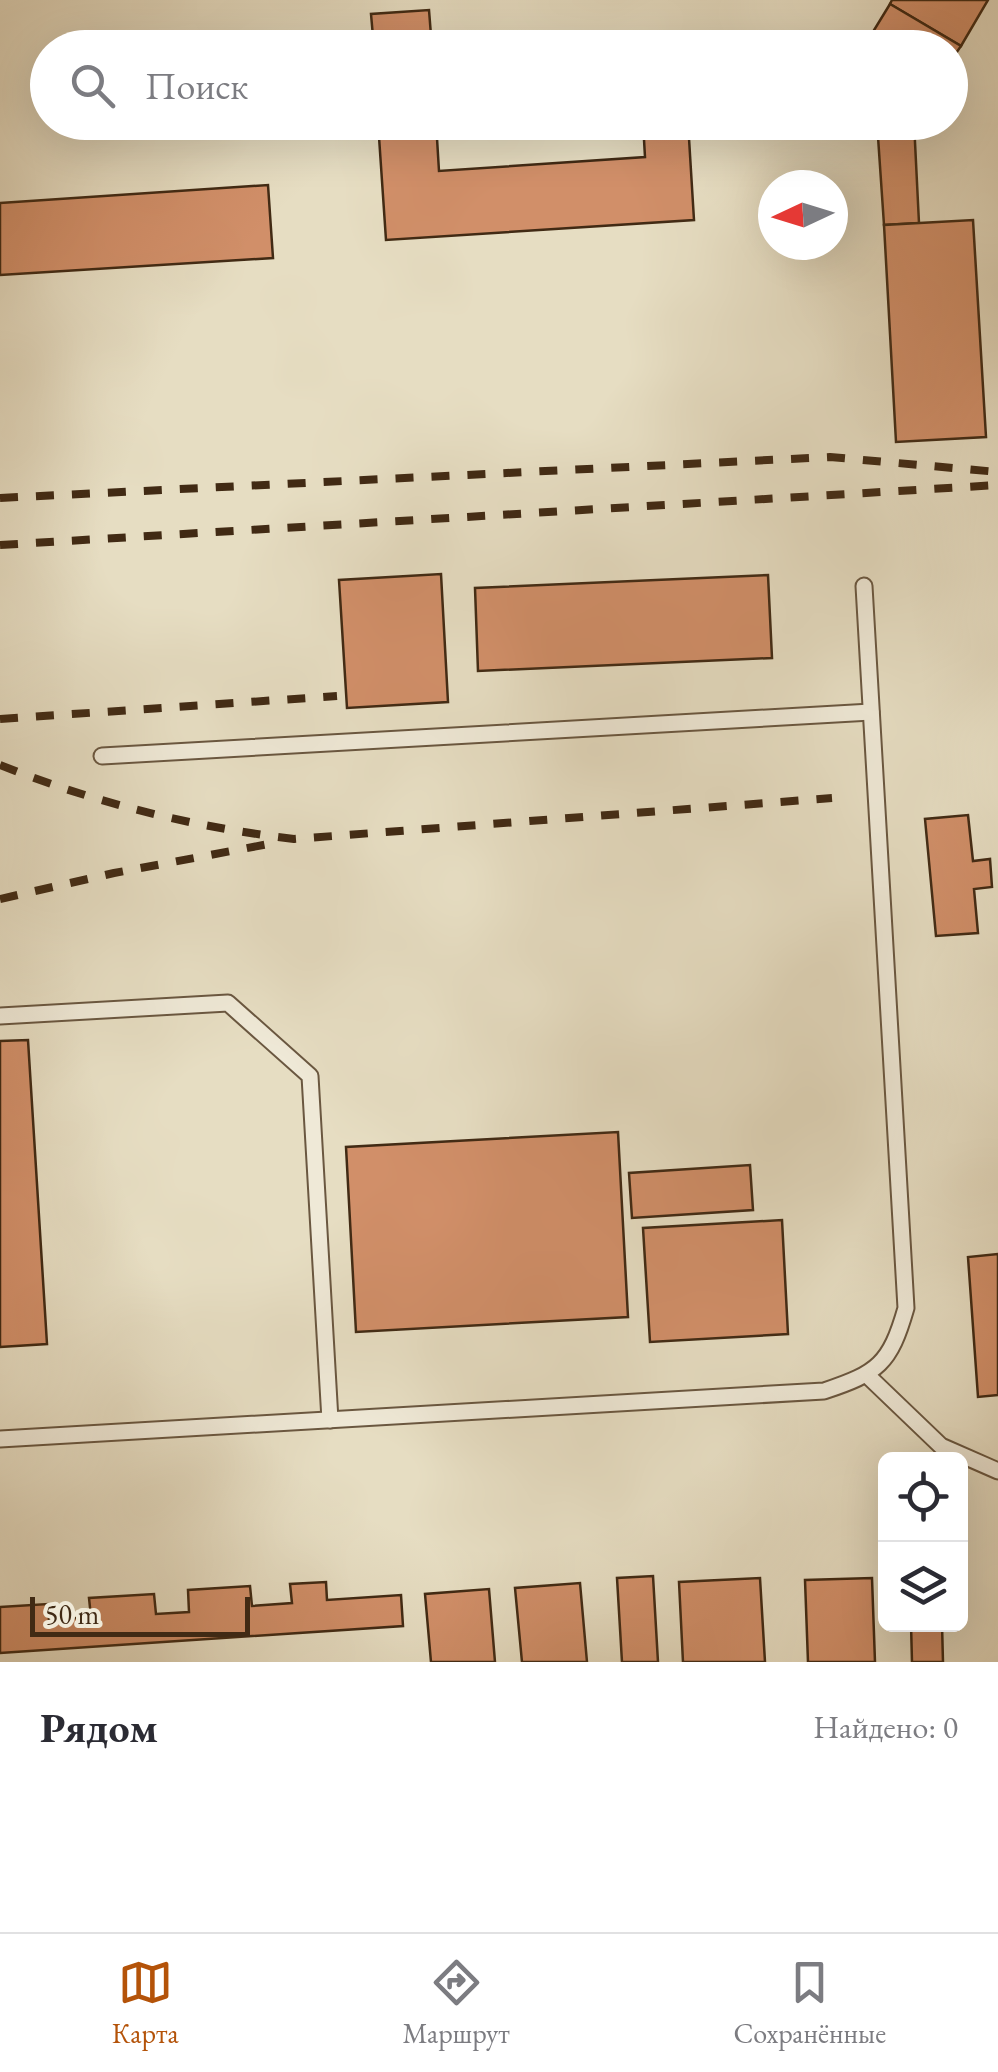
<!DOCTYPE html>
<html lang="ru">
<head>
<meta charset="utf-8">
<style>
	:root { --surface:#fff; --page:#f7f7f7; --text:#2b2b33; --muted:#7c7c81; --line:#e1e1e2; --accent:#b45309 }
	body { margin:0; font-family:"EB Garamond",serif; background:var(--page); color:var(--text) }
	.controls { position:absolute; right:30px; bottom:30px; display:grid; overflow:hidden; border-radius:15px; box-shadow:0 10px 40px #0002 }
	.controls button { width:90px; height:90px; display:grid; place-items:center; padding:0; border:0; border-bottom:2px solid var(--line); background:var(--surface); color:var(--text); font:50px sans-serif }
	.compass { position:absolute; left:758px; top:170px; width:90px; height:90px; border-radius:50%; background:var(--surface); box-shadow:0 10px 40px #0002; rotate:266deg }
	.scale { position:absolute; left:30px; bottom:25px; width:220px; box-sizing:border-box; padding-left:10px; border:5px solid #412a14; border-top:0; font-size:28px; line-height:35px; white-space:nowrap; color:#412a14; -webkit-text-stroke:8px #efe9d7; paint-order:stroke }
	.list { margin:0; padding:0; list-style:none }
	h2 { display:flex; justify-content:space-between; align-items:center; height:130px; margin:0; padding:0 40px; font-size:42px }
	h2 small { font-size:32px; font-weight:400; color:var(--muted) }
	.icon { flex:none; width:55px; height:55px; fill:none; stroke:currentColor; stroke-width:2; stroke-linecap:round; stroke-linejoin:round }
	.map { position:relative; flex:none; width:998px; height:1662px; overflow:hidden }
	.search { position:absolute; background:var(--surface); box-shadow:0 10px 40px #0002; left:30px; right:30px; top:30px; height:110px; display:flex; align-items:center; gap:25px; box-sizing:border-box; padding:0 35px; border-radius:55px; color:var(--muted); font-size:38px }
	.sheet { height:270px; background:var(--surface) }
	nav { display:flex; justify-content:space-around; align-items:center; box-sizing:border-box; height:140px; border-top:2px solid var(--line); background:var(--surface); font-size:28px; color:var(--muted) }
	nav a { display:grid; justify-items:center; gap:5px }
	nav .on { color:var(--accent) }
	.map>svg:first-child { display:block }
	.building { fill:#d18f69; stroke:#412a14; stroke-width:2.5 }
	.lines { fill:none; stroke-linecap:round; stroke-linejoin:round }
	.service-casing { stroke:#6a5740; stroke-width:19 }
	.service { stroke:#efe9d7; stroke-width:15 }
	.rail { stroke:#412a14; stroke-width:8; stroke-dasharray:18 18; stroke-linecap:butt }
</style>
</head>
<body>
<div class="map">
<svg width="998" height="1662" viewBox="0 0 998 1662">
	<rect width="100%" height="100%" fill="#e6ddc2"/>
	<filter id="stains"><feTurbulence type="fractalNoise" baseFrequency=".002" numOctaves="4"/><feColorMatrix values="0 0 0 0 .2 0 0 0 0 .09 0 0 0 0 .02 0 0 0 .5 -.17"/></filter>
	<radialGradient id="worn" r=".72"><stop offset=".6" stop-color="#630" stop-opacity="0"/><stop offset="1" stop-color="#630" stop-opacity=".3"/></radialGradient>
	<!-- building -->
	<g class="building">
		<polygon points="892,0 988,0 961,46 890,4"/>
		<polygon points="890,4 961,46 950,62 950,48 872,48 871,35"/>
		<polygon points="429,10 432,48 374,48 371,14"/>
		<polygon points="682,37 683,48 638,48 638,40"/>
		<polygon points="378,122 436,122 439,171 645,157 643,122 688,122 694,220 386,240"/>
		<polygon points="877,122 914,122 919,223 884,225"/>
		<polygon points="268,185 273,258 0,275 0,203"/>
		<polygon points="973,220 986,437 896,442 884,225"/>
		<polygon points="441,574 448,702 347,708 339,580"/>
		<polygon points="768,575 772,658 478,671 475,588"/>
		<polygon points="968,815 973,861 990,859 992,887 974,889 978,933 936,936 925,819"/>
		<polygon points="28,1040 47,1344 0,1347 0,1041"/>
		<polygon points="618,1132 628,1317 356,1332 346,1147"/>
		<polygon points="750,1165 753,1210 632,1218 629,1173"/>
		<polygon points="782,1220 788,1334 650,1342 643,1228"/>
		<polygon points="998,1254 998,1395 978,1397 968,1257"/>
		<polygon points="653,1576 658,1662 622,1662 617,1578"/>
		<polygon points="760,1578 765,1662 683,1662 679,1582"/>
		<polygon points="872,1578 875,1662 808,1662 805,1580"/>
		<polygon points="326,1582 327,1600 401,1595 403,1626 0,1653 0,1607 48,1604 49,1620 91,1617 89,1598 154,1594 156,1614 189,1612 188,1590 250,1586 252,1606 292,1603 290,1584"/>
		<polygon points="580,1583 587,1662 522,1662 515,1588"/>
		<polygon points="489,1589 495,1662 431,1662 425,1594"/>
		<polygon points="911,1624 942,1624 943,1662 912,1662"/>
	</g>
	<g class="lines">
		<defs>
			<g id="service">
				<polyline points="102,756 871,712"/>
				<polyline points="0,1016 228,1003 310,1076 330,1420"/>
				<polyline points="868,1376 941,1446 998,1471"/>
				<path d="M0,1439L824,1391C878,1373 890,1364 906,1308L864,586"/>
			</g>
		</defs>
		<!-- service casing -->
		<use href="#service" class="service-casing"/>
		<!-- service -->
		<use href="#service" class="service"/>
		<!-- rail -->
		<g class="rail">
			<polyline points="0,498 830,457 998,472"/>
			<polyline points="0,545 998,485"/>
			<polyline points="0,719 337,696"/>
			<path d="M0,765C95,803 193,827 294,839L832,798"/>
			<polyline points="0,899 114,873 274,843"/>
		</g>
	</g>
	<rect width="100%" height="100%" filter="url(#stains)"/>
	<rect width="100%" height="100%" fill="url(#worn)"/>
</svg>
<div class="controls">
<button><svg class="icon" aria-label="locate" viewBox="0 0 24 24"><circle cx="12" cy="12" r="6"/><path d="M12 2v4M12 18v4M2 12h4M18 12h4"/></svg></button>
<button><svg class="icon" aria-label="layers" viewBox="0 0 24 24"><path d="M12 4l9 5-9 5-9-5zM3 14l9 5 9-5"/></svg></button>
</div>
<svg class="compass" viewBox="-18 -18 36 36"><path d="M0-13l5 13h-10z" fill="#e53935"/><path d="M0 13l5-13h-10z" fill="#7c7c81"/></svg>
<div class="scale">50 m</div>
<div class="search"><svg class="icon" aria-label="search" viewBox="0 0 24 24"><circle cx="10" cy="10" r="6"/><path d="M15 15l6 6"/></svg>Поиск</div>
</div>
<section class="sheet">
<h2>Рядом<small>Найдено: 0</small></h2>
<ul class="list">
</ul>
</section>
<nav>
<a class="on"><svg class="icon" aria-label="map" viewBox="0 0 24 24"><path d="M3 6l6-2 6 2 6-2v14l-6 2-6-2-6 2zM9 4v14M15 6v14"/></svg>Карта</a>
<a><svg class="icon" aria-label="directions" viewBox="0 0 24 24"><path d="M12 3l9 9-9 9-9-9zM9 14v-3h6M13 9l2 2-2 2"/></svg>Маршрут</a>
<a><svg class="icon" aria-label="saved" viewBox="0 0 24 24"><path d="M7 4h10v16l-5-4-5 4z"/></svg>Сохранённые</a>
</nav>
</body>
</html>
